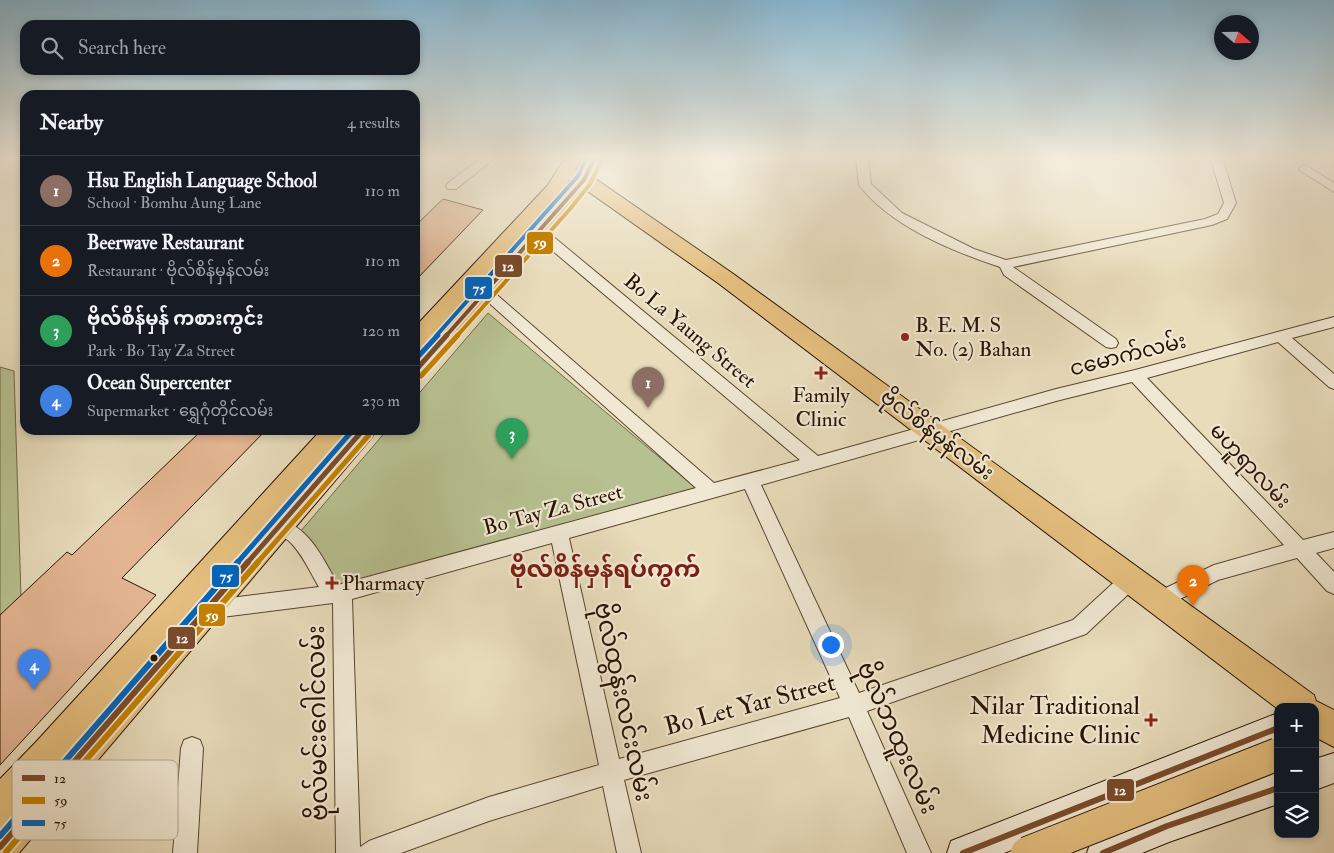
<!DOCTYPE html>
<html lang="en">
<head>
<meta charset="utf-8">
<style>
	:root { --surface:#171b24; --page:#242831; --text:#f1f3f6; --muted:#9ea1a6; --line:#363941; --accent:#b45309 }
	body { margin:0; font-family:"IM FELL Double Pica","Noto Sans Myanmar",serif; background:var(--page); color:var(--text) }
	.controls { position:absolute; right:15px; bottom:15px; display:grid; overflow:hidden; border-radius:10px; box-shadow:0 2px 8px #0003 }
	.controls button { width:45px; height:45px; display:grid; place-items:center; padding:0; border:0; border-bottom:1px solid var(--line); background:var(--surface); color:var(--text); font:25px sans-serif }
	.compass { position:absolute; left:1214px; top:15px; width:45px; height:45px; border-radius:50%; background:var(--surface); box-shadow:0 2px 8px #0003; rotate:110deg }
	.you { position:absolute; left:830px; top:644px; width:18px; height:18px; margin:-12px; border:4px solid #fff; border-radius:50%; background:#1a73e8; box-shadow:0 0 0 8px #1a73e833 }
	.badge { display:grid; place-items:center; width:32px; height:32px; border-radius:50%; background:var(--accent); color:#fff; font-size:16px; font-weight:700 }
	.pin { position:absolute; translate:-50% -41px; filter:drop-shadow(0 1px 2px #0008) }
	.pin::after { content:''; position:absolute; top:26px; width:18px; height:15px; background:inherit; clip-path:polygon(0 0,100% 0,50% 100%) }
	.list { margin:0; padding:0; list-style:none }
	h2 { display:flex; justify-content:space-between; align-items:center; height:65px; margin:0; padding:0 20px; font-size:21px }
	h2 small { font-size:16px; font-weight:400; color:var(--muted) }
	.list li { display:grid; grid-template-columns:32px 1fr auto; gap:15px; align-items:center; box-sizing:border-box; height:70px; padding:0 20px; border-top:1px solid var(--line) }
	.list b { display:block; font-size:19px; white-space:nowrap }
	.list p { margin:0; font-size:16px; white-space:nowrap; color:var(--muted) }
	.list em { font-size:16px; font-style:normal; color:var(--muted) }
	.icon { flex:none; width:28px; height:28px; fill:none; stroke:currentColor; stroke-width:2; stroke-linecap:round; stroke-linejoin:round }
	.map { position:relative; flex:none; width:1334px; height:853px; overflow:hidden }
	.search { position:absolute; background:var(--surface); box-shadow:0 2px 8px #0003; left:20px; top:20px; width:400px; height:55px; display:flex; align-items:center; gap:12px; box-sizing:border-box; padding:0 18px; border-radius:15px; color:var(--muted); font-size:19px }
	.panel { position:absolute; background:var(--surface); box-shadow:0 2px 8px #0003; left:20px; top:90px; width:400px; height:345px; border-radius:15px }
	.map>svg:first-child { display:block }
	.green { fill:#b7c090; stroke:#706948 }
	.building { fill:#e3b592; stroke:#291200 }
	.lines { fill:none; stroke-linecap:round; stroke-linejoin:round }
	.street-casing { stroke:#59442f; stroke-width:2 }
	.secondary-casing { stroke:#291200; stroke-width:2 }
	.primary-casing { stroke:#291200; stroke-width:2 }
	.street { fill:#f0e8d3; fill-rule:evenodd }
	.secondary { fill:#f0e8d3; fill-rule:evenodd }
	.primary { fill:#e4be7e; fill-rule:evenodd }
	.primary-bridge-casing { stroke:#291200; stroke-width:34; stroke-linecap:butt }
	.primary-bridge { stroke:#e4be7e; stroke-width:32 }
	.bus-1-far2-casing { stroke:#f0e8d3; stroke-width:7 }
	.bus-1-far1-casing { stroke:#f0e8d3; stroke-width:9 }
	.bus-1-casing { stroke:#f0e8d3; stroke-width:10 }
	.bus-2-far2-casing { stroke:#f0e8d3; stroke-width:7 }
	.bus-2-far1-casing { stroke:#f0e8d3; stroke-width:9 }
	.bus-2-casing { stroke:#f0e8d3; stroke-width:10 }
	.bus-3-far2-casing { stroke:#f0e8d3; stroke-width:7 }
	.bus-3-far1-casing { stroke:#f0e8d3; stroke-width:9 }
	.bus-3-casing { stroke:#f0e8d3; stroke-width:10 }
	.bus-1-far2 { stroke:#7a4b2a; stroke-width:4 }
	.bus-1-far1 { stroke:#7a4b2a; stroke-width:5 }
	.bus-1 { stroke:#7a4b2a; stroke-width:6 }
	.bus-2-far2 { stroke:#c48100; stroke-width:4 }
	.bus-2-far1 { stroke:#c48100; stroke-width:5 }
	.bus-2 { stroke:#c48100; stroke-width:6 }
	.bus-3-far2 { stroke:#0065bd; stroke-width:4 }
	.bus-3-far1 { stroke:#0065bd; stroke-width:5 }
	.bus-3 { stroke:#0065bd; stroke-width:6 }
	.poi-dot { fill:#8f2418; stroke:#f0e8d3; stroke-width:2 }
	.bus-dot { fill:#291200; stroke:#f0e8d3; stroke-width:2 }
	.labels { text-anchor:middle; dominant-baseline:central; stroke-width:4.5; stroke-linejoin:round; paint-order:stroke }
	.poi-label { font-size:21px; fill:#291200; stroke:#f0e8d3; text-anchor:start }
	.street-label { font-size:21px; fill:#291200; stroke:#f0e8d3 }
	.quarter-label { font-size:24px; font-weight:bold; fill:#7a1f14; stroke:#f0e8d3 }
	.near-street-label { font-size:25px; fill:#291200; stroke:#f0e8d3 }
	.near-poi-label { font-size:25px; fill:#291200; stroke:#f0e8d3; text-anchor:end }
	.key { fill:#f0e8d3; stroke:#b4a894; stroke-width:1 }
	.key-label { font-size:14px; fill:#291200 }
	.line-badge { stroke:#f0e8d3; stroke-width:2 }
	.badge-label { font-size:14px; text-anchor:middle; font-weight:bold; fill:#fff }
</style>
</head>
<body>
<div class="map">
<svg width="1334" height="853" viewBox="0 0 1334 853">
	<rect width="100%" height="100%" fill="#e8dcbb"/>
	<filter id="stains"><feTurbulence type="fractalNoise" baseFrequency=".004" numOctaves="4"/><feColorMatrix values="0 0 0 0 .2 0 0 0 0 .09 0 0 0 0 .02 0 0 0 .5 -.17"/></filter>
	<radialGradient id="worn" r=".72"><stop offset=".6" stop-color="#630" stop-opacity="0"/><stop offset="1" stop-color="#630" stop-opacity=".3"/></radialGradient>
	<!-- green -->
	<g class="green">
		<polygon points="488,313 697,489 338,587 300,532 387,430 415,430 415,398"/>
		<polygon points="0,367 14,371 21,597 0,617"/>
	</g>
	<!-- building -->
	<g class="building">
		<polygon points="443,199 483,210 415,281 415,226"/>
		<polygon points="202,430 266,430 122,578 156,595 0,765 0,615 67,552 72,555"/>
	</g>
	<g class="lines">
		<defs>
			<g id="street">
				<polygon points="483,157 496,157 456,189 448,189 446,186 448,183"/>
				<path d="M856,157H868L871,184L902,213L974,249L1006,260L1205,219L1218,214L1224,203L1210,157H1222L1236,203L1227,219L1212,225L1013,267L1116,339L1118,343L1116,347L1111,348L1106,347L1004,275L1000,267C952,251 890,226 859,185Z"/>
				<polygon points="1305,165 1334,183 1334,192 1301,171 1299,169"/>
				<path d="M539,228L544,229L818,456L1056,389L1135,370L1334,317V327L1292,338L1334,374V389L1329,387L1278,342L1147,378L1303,540L1334,532V548L1316,553L1334,572V594L1327,591L1297,558L1218,580L1158,610L1151,607L1148,601L1151,595L1214,565L1284,545L1132,382L1056,401L761,485L859,693L1073,620L1123,574L1130,571L1137,574L1139,580L1137,586L1086,634L867,711L931,853H907L849,717L624,780L641,853H617L603,786L489,821L401,853H336L333,603L206,619L199,616L196,610L199,604L206,601L319,587C310,572 302,553 289,541C281,534 269,533 264,523L267,518L273,515C310,528 320,553 338,585L696,488L479,294L470,291L468,288L470,285L475,283L489,288L714,483L800,460L534,235L533,232L534,229ZM745,489L840,698L619,759L569,538ZM552,543L599,765L489,797L369,841L360,847L352,599Z"/>
				<polygon points="192,737 200,740 203,748 197,853 173,853 181,748 184,740"/>
			</g>
			<g id="secondary">
				<polygon points="1278,713 1278,743 1004,853 947,853 951,841"/>
				<polygon points="1334,753 1334,783 1315,790 1315,759"/>
				<polygon points="1278,772 1278,804 1169,842 1142,853 1087,853 1091,841 1167,810"/>
			</g>
			<g id="primary">
				<polygon points="566,157 580,157 582,159 575,170 579,172 586,157 604,157 594,178 732,273 1314,695 1316,701 1334,710 1334,747 1315,737 1315,707 1278,707 1278,709 718,283 586,190 423,377 415,380 415,356 573,182 569,180 561,193 423,347 415,349 415,327 547,186"/>
				<polygon points="321,430 376,430 372,437 19,853 0,853 0,779 36,742"/>
			</g>
		</defs>
		<!-- street casing -->
		<use href="#street" class="street-casing"/>
		<!-- secondary casing -->
		<use href="#secondary" class="secondary-casing"/>
		<!-- primary casing -->
		<use href="#primary" class="primary-casing"/>
		<!-- street -->
		<use href="#street" class="street"/>
		<!-- secondary -->
		<use href="#secondary" class="secondary"/>
		<!-- primary -->
		<use href="#primary" class="primary"/>
		<defs>
			<polyline id="primary-bridge" points="1027,853 1278,754"/>
		</defs>
		<!-- primary-bridge casing -->
		<use href="#primary-bridge" class="primary-bridge-casing"/>
		<!-- primary-bridge -->
		<use href="#primary-bridge" class="primary-bridge"/>
		<defs>
			<polyline id="bus-1-far2" points="446,336 584,180 595,157"/>
			<g id="bus-1-far1">
				<polyline points="415,371 447,335"/>
				<polyline points="247,563 363,430"/>
			</g>
			<g id="bus-1">
				<polyline points="0,847 248,562"/>
				<polyline points="963,853 1278,728"/>
				<polyline points="1103,853 1167,826 1278,788"/>
			</g>
			<polyline id="bus-2-far2" points="457,336 570,209 590,184 602,160"/>
			<g id="bus-2-far1">
				<polyline points="421,376 458,335"/>
				<polyline points="257,563 369,435"/>
			</g>
			<polyline id="bus-2" points="6,852 258,562"/>
			<polyline id="bus-3-far2" points="436,336 578,176 587,157"/>
			<g id="bus-3-far1">
				<polyline points="415,360 438,335"/>
				<polyline points="237,563 353,430"/>
			</g>
			<polyline id="bus-3" points="0,836 238,562"/>
		</defs>
		<!-- bus-1-far2 casing -->
		<use href="#bus-1-far2" class="bus-1-far2-casing"/>
		<!-- bus-1-far1 casing -->
		<use href="#bus-1-far1" class="bus-1-far1-casing"/>
		<!-- bus-1 casing -->
		<use href="#bus-1" class="bus-1-casing"/>
		<!-- bus-2-far2 casing -->
		<use href="#bus-2-far2" class="bus-2-far2-casing"/>
		<!-- bus-2-far1 casing -->
		<use href="#bus-2-far1" class="bus-2-far1-casing"/>
		<!-- bus-2 casing -->
		<use href="#bus-2" class="bus-2-casing"/>
		<!-- bus-3-far2 casing -->
		<use href="#bus-3-far2" class="bus-3-far2-casing"/>
		<!-- bus-3-far1 casing -->
		<use href="#bus-3-far1" class="bus-3-far1-casing"/>
		<!-- bus-3 casing -->
		<use href="#bus-3" class="bus-3-casing"/>
		<!-- bus-1-far2 -->
		<use href="#bus-1-far2" class="bus-1-far2"/>
		<!-- bus-1-far1 -->
		<use href="#bus-1-far1" class="bus-1-far1"/>
		<!-- bus-1 -->
		<use href="#bus-1" class="bus-1"/>
		<!-- bus-2-far2 -->
		<use href="#bus-2-far2" class="bus-2-far2"/>
		<!-- bus-2-far1 -->
		<use href="#bus-2-far1" class="bus-2-far1"/>
		<!-- bus-2 -->
		<use href="#bus-2" class="bus-2"/>
		<!-- bus-3-far2 -->
		<use href="#bus-3-far2" class="bus-3-far2"/>
		<!-- bus-3-far1 -->
		<use href="#bus-3-far1" class="bus-3-far1"/>
		<!-- bus-3 -->
		<use href="#bus-3" class="bus-3"/>
	</g>
	<!-- sky -->
	<linearGradient id="sky" x2="0" y2="1"><stop stop-color="#87b7d2"/><stop offset="0.57" stop-color="#f5efe0"/><stop offset="1" stop-color="#f5efe0" stop-opacity="0"/></linearGradient>
	<rect width="1334" height="276" fill="url(#sky)"/>
	<!-- markers -->
	<g class="poi-dot">
		<circle cx="905" cy="337" r="5"/>
		<path d="M818.5 365.5h5v5h5v5h-5v5h-5v-5h-5v-5h5z"/>
		<path d="M329.5 575.5h5v5h5v5h-5v5h-5v-5h-5v-5h5z"/>
		<path d="M1148.5 712.5h5v5h5v5h-5v5h-5v-5h-5v-5h5z"/>
	</g>
	<circle class="bus-dot" cx="154" cy="658" r="4.5"/>
	<g class="labels">
		<!-- poi labels -->
		<g class="poi-label">
			<text x="915" y="325">B. E. M. S<tspan x="915" dy="24">No. (2) Bahan</tspan></text>
			<text x="821" y="395" text-anchor="middle">Family<tspan x="821" dy="24">Clinic</tspan></text>
			<text x="342" y="583">Pharmacy</text>
		</g>
		<!-- street labels -->
		<g class="street-label">
			<text transform="translate(690 331) rotate(40)">Bo La Yaung Street</text>
			<text transform="translate(1128 355) rotate(-14)">ငမောက်လမ်း</text>
			<text transform="translate(937 435) rotate(37)">ဗိုလ်စိန်မှန်လမ်း</text>
			<text transform="translate(1250 466) rotate(47)">မဟူရာလမ်း</text>
			<text transform="translate(553 510) rotate(-15)">Bo Tay Za Street</text>
		</g>
		<!-- quarter labels -->
		<g class="quarter-label">
			<text x="605" y="569">ဗိုလ်စိန်မှန်ရပ်ကွက်</text>
		</g>
		<!-- near-street labels -->
		<g class="near-street-label">
			<text transform="translate(623 702) rotate(78)">ဗိုလ်ထွန်းလင်းလမ်း</text>
			<text transform="translate(750 705) rotate(-15)">Bo Let Yar Street</text>
			<text transform="translate(318 723) rotate(-91)">ဗိုလ်မင်းဂေါင်လမ်း</text>
			<text transform="translate(897 738) rotate(66)">ဗိုလ်ဘထူးလမ်း</text>
		</g>
		<!-- near-poi labels -->
		<g class="near-poi-label">
			<text x="1140" y="706">Nilar Traditional<tspan x="1140" dy="29">Medicine Clinic</tspan></text>
		</g>
	</g>
	<!-- legend -->
	<rect x="12" y="760" width="166" height="80" rx="8" class="key"/>
	<rect x="22" y="775" width="23" height="6" fill="#7a4b2a"/>
	<rect x="22" y="797" width="23" height="7" fill="#c48100"/>
	<rect x="22" y="820" width="23" height="6" fill="#0065bd"/>
	<g class="key-label">
		<text x="54" y="783">12</text>
		<text x="54" y="805">59</text>
		<text x="54" y="828">75</text>
	</g>
	<g class="line-badge">
		<rect x="526" y="231" width="28" height="24" rx="5" fill="#c48100"/>
		<rect x="494" y="254" width="29" height="24" rx="5" fill="#7a4b2a"/>
		<rect x="464" y="276" width="29" height="24" rx="5" fill="#0065bd"/>
		<rect x="211" y="564" width="29" height="24" rx="5" fill="#0065bd"/>
		<rect x="198" y="603" width="28" height="24" rx="5" fill="#c48100"/>
		<rect x="167" y="626" width="29" height="24" rx="5" fill="#7a4b2a"/>
		<rect x="1106" y="778" width="29" height="24" rx="5" fill="#7a4b2a"/>
	</g>
	<g class="badge-label">
		<text x="540" y="247">59</text>
		<text x="508" y="271">12</text>
		<text x="479" y="293">75</text>
		<text x="226" y="581">75</text>
		<text x="212" y="620">59</text>
		<text x="182" y="643">12</text>
		<text x="1120" y="795">12</text>
	</g>
	<rect width="100%" height="100%" filter="url(#stains)"/>
	<rect width="100%" height="100%" fill="url(#worn)"/>
</svg>
<div class="controls">
<button>+</button>
<button>−</button>
<button><svg class="icon" aria-label="layers" viewBox="0 0 24 24"><path d="M12 4l9 5-9 5-9-5zM3 14l9 5 9-5"/></svg></button>
</div>
<svg class="compass" viewBox="-18 -18 36 36"><path d="M0-13l5 13h-10z" fill="#e53935"/><path d="M0 13l5-13h-10z" fill="#9ea1a6"/></svg>
<div class="you"></div>
<div class="pin badge" style="left:648px;top:408px;background:#8d6e63">1</div>
<div class="pin badge" style="left:1193px;top:606px;background:#e8710a">2</div>
<div class="pin badge" style="left:512px;top:459px;background:#2e9e5b">3</div>
<div class="pin badge" style="left:34px;top:690px;background:#3f7fe0">4</div>
<div class="search"><svg class="icon" aria-label="search" viewBox="0 0 24 24"><circle cx="10" cy="10" r="6"/><path d="M15 15l6 6"/></svg>Search here</div>
<section class="panel">
<h2>Nearby<small>4 results</small></h2>
<ul class="list">
<li><span class="badge" style="background:#8d6e63">1</span><div><b>Hsu English Language School</b><p>School · Bomhu Aung Lane</p></div><em>110 m</em></li>
<li><span class="badge" style="background:#e8710a">2</span><div><b>Beerwave Restaurant</b><p>Restaurant · ဗိုလ်စိန်မှန်လမ်း</p></div><em>110 m</em></li>
<li><span class="badge" style="background:#2e9e5b">3</span><div><b>ဗိုလ်စိန်မှန် ကစားကွင်း</b><p>Park · Bo Tay Za Street</p></div><em>120 m</em></li>
<li><span class="badge" style="background:#3f7fe0">4</span><div><b>Ocean Supercenter</b><p>Supermarket · ရွှေဂုံတိုင်လမ်း</p></div><em>230 m</em></li>
</ul>
</section>
</div>
</body>
</html>
